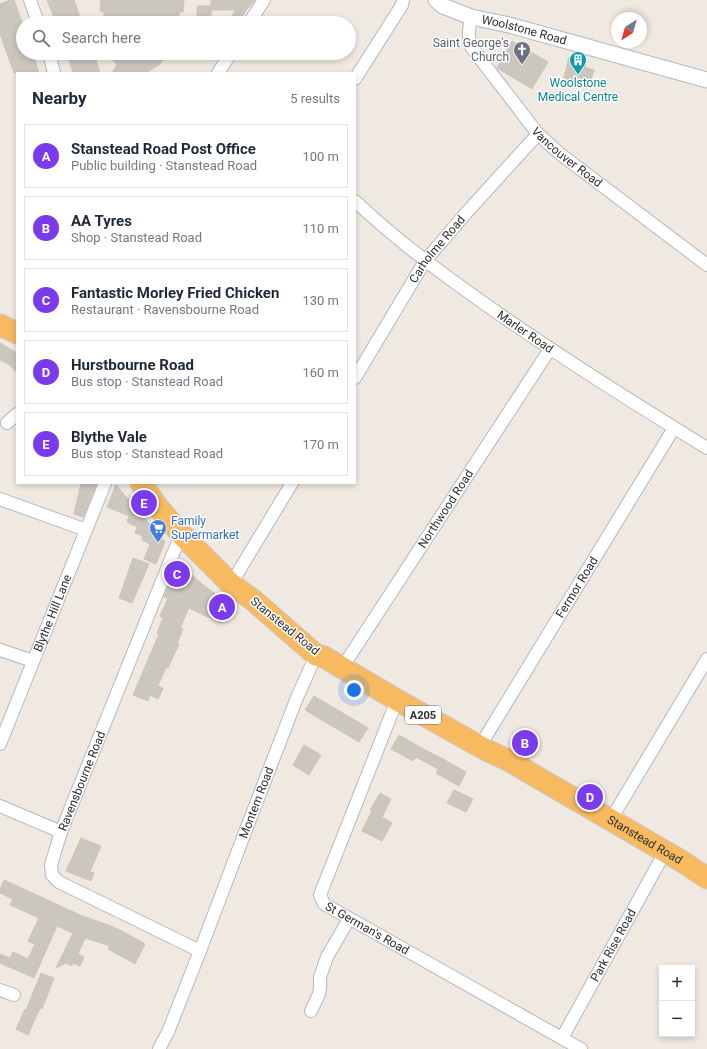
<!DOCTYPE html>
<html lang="en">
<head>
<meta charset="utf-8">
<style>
	:root { --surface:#fff; --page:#f6f6f7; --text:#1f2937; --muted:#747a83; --line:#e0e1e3; --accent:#7c3aed }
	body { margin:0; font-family:Roboto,sans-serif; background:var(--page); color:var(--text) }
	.controls { position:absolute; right:12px; bottom:12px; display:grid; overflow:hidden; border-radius:0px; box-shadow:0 2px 6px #0003 }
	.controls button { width:36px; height:36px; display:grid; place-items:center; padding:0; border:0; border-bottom:1px solid var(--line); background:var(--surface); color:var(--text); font:20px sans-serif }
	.compass { position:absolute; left:611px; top:12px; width:36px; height:36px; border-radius:50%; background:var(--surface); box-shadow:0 2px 6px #0003; rotate:217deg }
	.you { position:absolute; left:354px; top:690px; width:14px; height:14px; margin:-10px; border:3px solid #fff; border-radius:50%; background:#1a73e8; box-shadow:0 0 0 6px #1a73e833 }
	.badge { display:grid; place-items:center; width:26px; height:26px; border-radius:50%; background:var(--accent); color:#fff; font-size:13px; font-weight:700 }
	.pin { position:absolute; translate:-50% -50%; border:2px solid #fff; box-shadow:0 1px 4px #0006 }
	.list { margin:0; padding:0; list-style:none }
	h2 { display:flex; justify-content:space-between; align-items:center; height:52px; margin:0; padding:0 16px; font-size:17px }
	h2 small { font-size:13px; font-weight:400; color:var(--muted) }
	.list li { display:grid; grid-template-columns:26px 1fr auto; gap:12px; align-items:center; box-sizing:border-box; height:64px; margin:0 8px 8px; padding:0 8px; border:1px solid var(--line); border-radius:0px }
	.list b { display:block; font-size:15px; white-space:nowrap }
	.list p { margin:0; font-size:13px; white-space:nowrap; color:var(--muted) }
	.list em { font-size:13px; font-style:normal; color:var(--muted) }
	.icon { flex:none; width:22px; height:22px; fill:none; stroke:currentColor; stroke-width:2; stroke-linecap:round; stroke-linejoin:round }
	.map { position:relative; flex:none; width:707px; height:1049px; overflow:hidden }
	.search { position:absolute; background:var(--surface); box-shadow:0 2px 6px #0003; left:16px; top:16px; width:340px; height:44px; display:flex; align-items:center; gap:10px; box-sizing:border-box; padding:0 14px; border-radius:22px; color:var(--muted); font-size:15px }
	.panel { position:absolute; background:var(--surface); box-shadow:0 2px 6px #0003; left:16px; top:72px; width:340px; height:412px; border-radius:0px }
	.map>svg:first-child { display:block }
	.building { fill:#cbc7bf; stroke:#cbc5ba }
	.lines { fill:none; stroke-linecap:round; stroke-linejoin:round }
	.minor-casing { stroke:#b4b7c1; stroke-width:14 }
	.tertiary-casing { stroke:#b4b7c1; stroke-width:17 }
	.trunk-casing { stroke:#c9c9c9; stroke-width:23 }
	.minor { stroke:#fff; stroke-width:12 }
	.tertiary { stroke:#fff; stroke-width:15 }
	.trunk { stroke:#f8ba60; stroke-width:21 }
	.labels { text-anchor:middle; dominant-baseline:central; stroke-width:3; stroke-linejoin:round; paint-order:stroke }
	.shield { fill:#fff; stroke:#6d6d6d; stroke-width:1 }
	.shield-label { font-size:11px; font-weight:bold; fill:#2e2e2e }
	.street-label { font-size:12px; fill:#2e2e2e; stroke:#fff }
	.worship-label { font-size:12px; fill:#5b616d; stroke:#fff; text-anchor:end }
	.culture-label { font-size:12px; fill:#0d838f; stroke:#fff }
	.shop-label { font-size:12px; fill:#366cbe; stroke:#fff; text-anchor:start }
</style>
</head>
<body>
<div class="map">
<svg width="707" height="1049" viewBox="0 0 707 1049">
	<rect width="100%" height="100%" fill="#efe9e1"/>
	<!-- building -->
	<g class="building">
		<polygon points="10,0 14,0 23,25 23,53 33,53 39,73 14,73 0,34 0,4"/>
		<polygon points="47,0 74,0 82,23 56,23"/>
		<polygon points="101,0 184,0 183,12 179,12 179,22 152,21 152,23 118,23 118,22 104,22 104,12 100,11"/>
		<polygon points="211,0 255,0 247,9 238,23 227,23 236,10 211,10 211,16 197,16 197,6 211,6"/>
		<polygon points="512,41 548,62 532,89 497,68"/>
		<polygon points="67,53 94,53 100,73 73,73"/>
		<polygon points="109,53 167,53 160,64 146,73 112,73 117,65"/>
		<polygon points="569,57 583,61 582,64 586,65 585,67 594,70 589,86 577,82 576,85 563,81"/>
		<polygon points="0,343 17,353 17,372 8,364 0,360"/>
		<polygon points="81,483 97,483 83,517 74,514"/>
		<polygon points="116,485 165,542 156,564 144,559 150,544 142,540 143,536 135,533 137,527 127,522 129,516 107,507"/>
		<polygon points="133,558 149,564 132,603 119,598"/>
		<polygon points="178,563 202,584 229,604 221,623 189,608 180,628 183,629 177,643 179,644 168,668 166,667 158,686 163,688 160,695 158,699 150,695 148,701 133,695 159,634 157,633 163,618 160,616 168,598 164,597"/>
		<polygon points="314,696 368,728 359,742 305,710"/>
		<polygon points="399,735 425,750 443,759 466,772 459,786 436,773 438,769 416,757 413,761 391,749"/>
		<polygon points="304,745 321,755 309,775 293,765"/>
		<polygon points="454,790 473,799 466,812 447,803"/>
		<polygon points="380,793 391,799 382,817 392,823 382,841 362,831 372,811 370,810"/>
		<polygon points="81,838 101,846 90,872 94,873 91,881 66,871"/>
		<polygon points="4,880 80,915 108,925 122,931 145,944 135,964 108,949 110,946 85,938 78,954 84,957 80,966 73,963 72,966 66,963 56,968 73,933 57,926 34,978 0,963 0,954 10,958 13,952 28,959 35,944 28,941 39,918 10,905 13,899 0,893 0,889"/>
		<polygon points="41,973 54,978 42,1009 40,1008 28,1035 16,1029 25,1009 26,1010"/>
	</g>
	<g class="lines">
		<defs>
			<g id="minor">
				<polyline points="30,0 38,23"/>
				<path id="s1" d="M471,17C469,29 467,37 472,48L538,134L559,153L707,265"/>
				<polyline points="249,23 264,0"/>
				<polyline points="49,53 54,73"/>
				<polyline points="218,73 231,53"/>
				<polyline points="355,79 402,5 403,0"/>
				<path id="s2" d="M355,201C391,235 430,265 471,294C547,349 627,399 707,448"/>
				<path id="s3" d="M355,378L425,261L467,212L538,134"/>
				<polyline points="7,423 17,414"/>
				<polyline points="0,499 86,530"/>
				<polyline points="181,534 61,832 51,865 52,875 59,882 200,951"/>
				<polyline points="231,584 292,483"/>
				<polyline points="0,650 33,661"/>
				<path id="s4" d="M342,668L550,349"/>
				<path id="s5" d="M397,700L320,895L324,904L581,1049"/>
				<path id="s6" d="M0,744L105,483"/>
				<path id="s7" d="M480,746L674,428"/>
				<polyline points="0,806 61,832"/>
				<polyline points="610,821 707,659"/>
				<polyline points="0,990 14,995"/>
				<polyline points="311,1011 319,994 320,988 320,977 327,957 349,919"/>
				<path id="s8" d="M562,1038L665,852"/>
				<path id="s9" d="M159,1049L168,1032L200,951L244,835L296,700L316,655"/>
			</g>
			<g id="tertiary">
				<path id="s10" d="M436,0L443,6L471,17L509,25L707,80"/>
			</g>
			<g id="trunk">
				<polyline points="0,325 17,333"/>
				<path id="s11" d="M141,483L158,507L181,534L231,584L253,600L316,655L324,657L397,700L488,751L506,759L683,862L707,878"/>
			</g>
		</defs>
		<!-- minor casing -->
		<use href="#minor" class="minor-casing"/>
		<!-- tertiary casing -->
		<use href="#tertiary" class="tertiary-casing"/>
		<!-- trunk casing -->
		<use href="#trunk" class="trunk-casing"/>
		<!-- minor -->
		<use href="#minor" class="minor"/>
		<!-- tertiary -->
		<use href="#tertiary" class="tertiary"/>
		<!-- trunk -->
		<use href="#trunk" class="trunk"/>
	</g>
	<!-- icons -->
	<defs>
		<symbol id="church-pin" viewBox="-11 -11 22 30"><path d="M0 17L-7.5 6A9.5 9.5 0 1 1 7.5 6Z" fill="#6b7280" stroke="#fff"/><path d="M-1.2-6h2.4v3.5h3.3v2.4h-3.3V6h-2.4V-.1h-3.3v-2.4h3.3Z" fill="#fff"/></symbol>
		<symbol id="building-pin" viewBox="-11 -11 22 30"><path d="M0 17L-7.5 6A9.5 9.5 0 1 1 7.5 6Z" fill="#0f9aa8" stroke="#fff"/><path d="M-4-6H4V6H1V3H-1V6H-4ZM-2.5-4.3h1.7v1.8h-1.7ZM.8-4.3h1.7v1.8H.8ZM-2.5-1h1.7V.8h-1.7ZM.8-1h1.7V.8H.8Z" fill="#fff"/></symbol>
		<symbol id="supermarket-pin" viewBox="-11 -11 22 30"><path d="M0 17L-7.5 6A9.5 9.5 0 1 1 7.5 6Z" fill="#3f7fe0" stroke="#fff"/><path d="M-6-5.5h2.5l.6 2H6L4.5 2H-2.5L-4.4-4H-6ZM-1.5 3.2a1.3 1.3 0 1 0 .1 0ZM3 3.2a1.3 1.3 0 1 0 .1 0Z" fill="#fff"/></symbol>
	</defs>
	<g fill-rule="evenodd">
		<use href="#church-pin" x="512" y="40" width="20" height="27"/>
		<use href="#building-pin" x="568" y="50" width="20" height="27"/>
		<use href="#supermarket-pin" x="148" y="518" width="20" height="27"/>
	</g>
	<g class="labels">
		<!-- shield labels -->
		<rect class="shield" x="405" y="706" width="36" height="18" rx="3"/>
		<g class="shield-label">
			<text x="423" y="715">A205</text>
		</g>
		<!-- street labels -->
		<g class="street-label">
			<text stroke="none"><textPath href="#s10" startOffset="94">Woolstone Road</textPath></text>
			<text stroke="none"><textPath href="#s1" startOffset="177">Vancouver Road</textPath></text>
			<text stroke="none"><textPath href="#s3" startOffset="153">Carholme Road</textPath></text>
			<text stroke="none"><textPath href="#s2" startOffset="215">Marler Road</textPath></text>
			<text stroke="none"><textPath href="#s4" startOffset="190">Northwood Road</textPath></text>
			<text stroke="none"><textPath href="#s7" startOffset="186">Fermor Road</textPath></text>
			<text stroke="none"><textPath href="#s6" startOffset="141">Blythe Hill Lane</textPath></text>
			<text transform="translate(285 626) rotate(39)">Stanstead Road</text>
			<text transform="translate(82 781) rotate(-68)">Ravensbourne Road</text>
			<text stroke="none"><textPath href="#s9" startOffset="265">Montem Road</textPath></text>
			<text stroke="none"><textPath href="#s11" startOffset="624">Stanstead Road</textPath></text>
			<text stroke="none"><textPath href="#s5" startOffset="269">St German's Road</textPath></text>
			<text stroke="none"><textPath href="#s8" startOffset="106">Park Rise Road</textPath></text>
		</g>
		<!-- worship labels -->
		<g class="worship-label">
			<text x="509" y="43">Saint George's<tspan x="509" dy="14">Church</tspan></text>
		</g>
		<!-- culture labels -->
		<g class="culture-label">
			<text x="578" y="83">Woolstone<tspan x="578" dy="14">Medical Centre</tspan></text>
		</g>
		<!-- shop labels -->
		<g class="shop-label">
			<text x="171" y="521">Family<tspan x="171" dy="14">Supermarket</tspan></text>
		</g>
	</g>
</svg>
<div class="controls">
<button>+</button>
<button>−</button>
</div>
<svg class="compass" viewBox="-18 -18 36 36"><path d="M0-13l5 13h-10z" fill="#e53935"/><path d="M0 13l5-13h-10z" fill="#747a83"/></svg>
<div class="you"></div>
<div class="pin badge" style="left:222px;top:607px">A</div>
<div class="pin badge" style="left:525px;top:743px">B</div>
<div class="pin badge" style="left:177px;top:574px">C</div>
<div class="pin badge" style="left:590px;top:797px">D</div>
<div class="pin badge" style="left:144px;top:503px">E</div>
<div class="search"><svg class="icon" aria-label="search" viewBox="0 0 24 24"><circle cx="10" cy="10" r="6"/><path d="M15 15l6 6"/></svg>Search here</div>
<section class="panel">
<h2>Nearby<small>5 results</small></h2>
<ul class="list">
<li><span class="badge">A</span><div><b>Stanstead Road Post Office</b><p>Public building · Stanstead Road</p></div><em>100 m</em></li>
<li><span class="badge">B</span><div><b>AA Tyres</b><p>Shop · Stanstead Road</p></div><em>110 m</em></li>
<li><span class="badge">C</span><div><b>Fantastic Morley Fried Chicken</b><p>Restaurant · Ravensbourne Road</p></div><em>130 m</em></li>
<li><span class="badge">D</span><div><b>Hurstbourne Road</b><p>Bus stop · Stanstead Road</p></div><em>160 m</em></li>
<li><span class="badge">E</span><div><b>Blythe Vale</b><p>Bus stop · Stanstead Road</p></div><em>170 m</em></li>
</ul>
</section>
</div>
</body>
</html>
